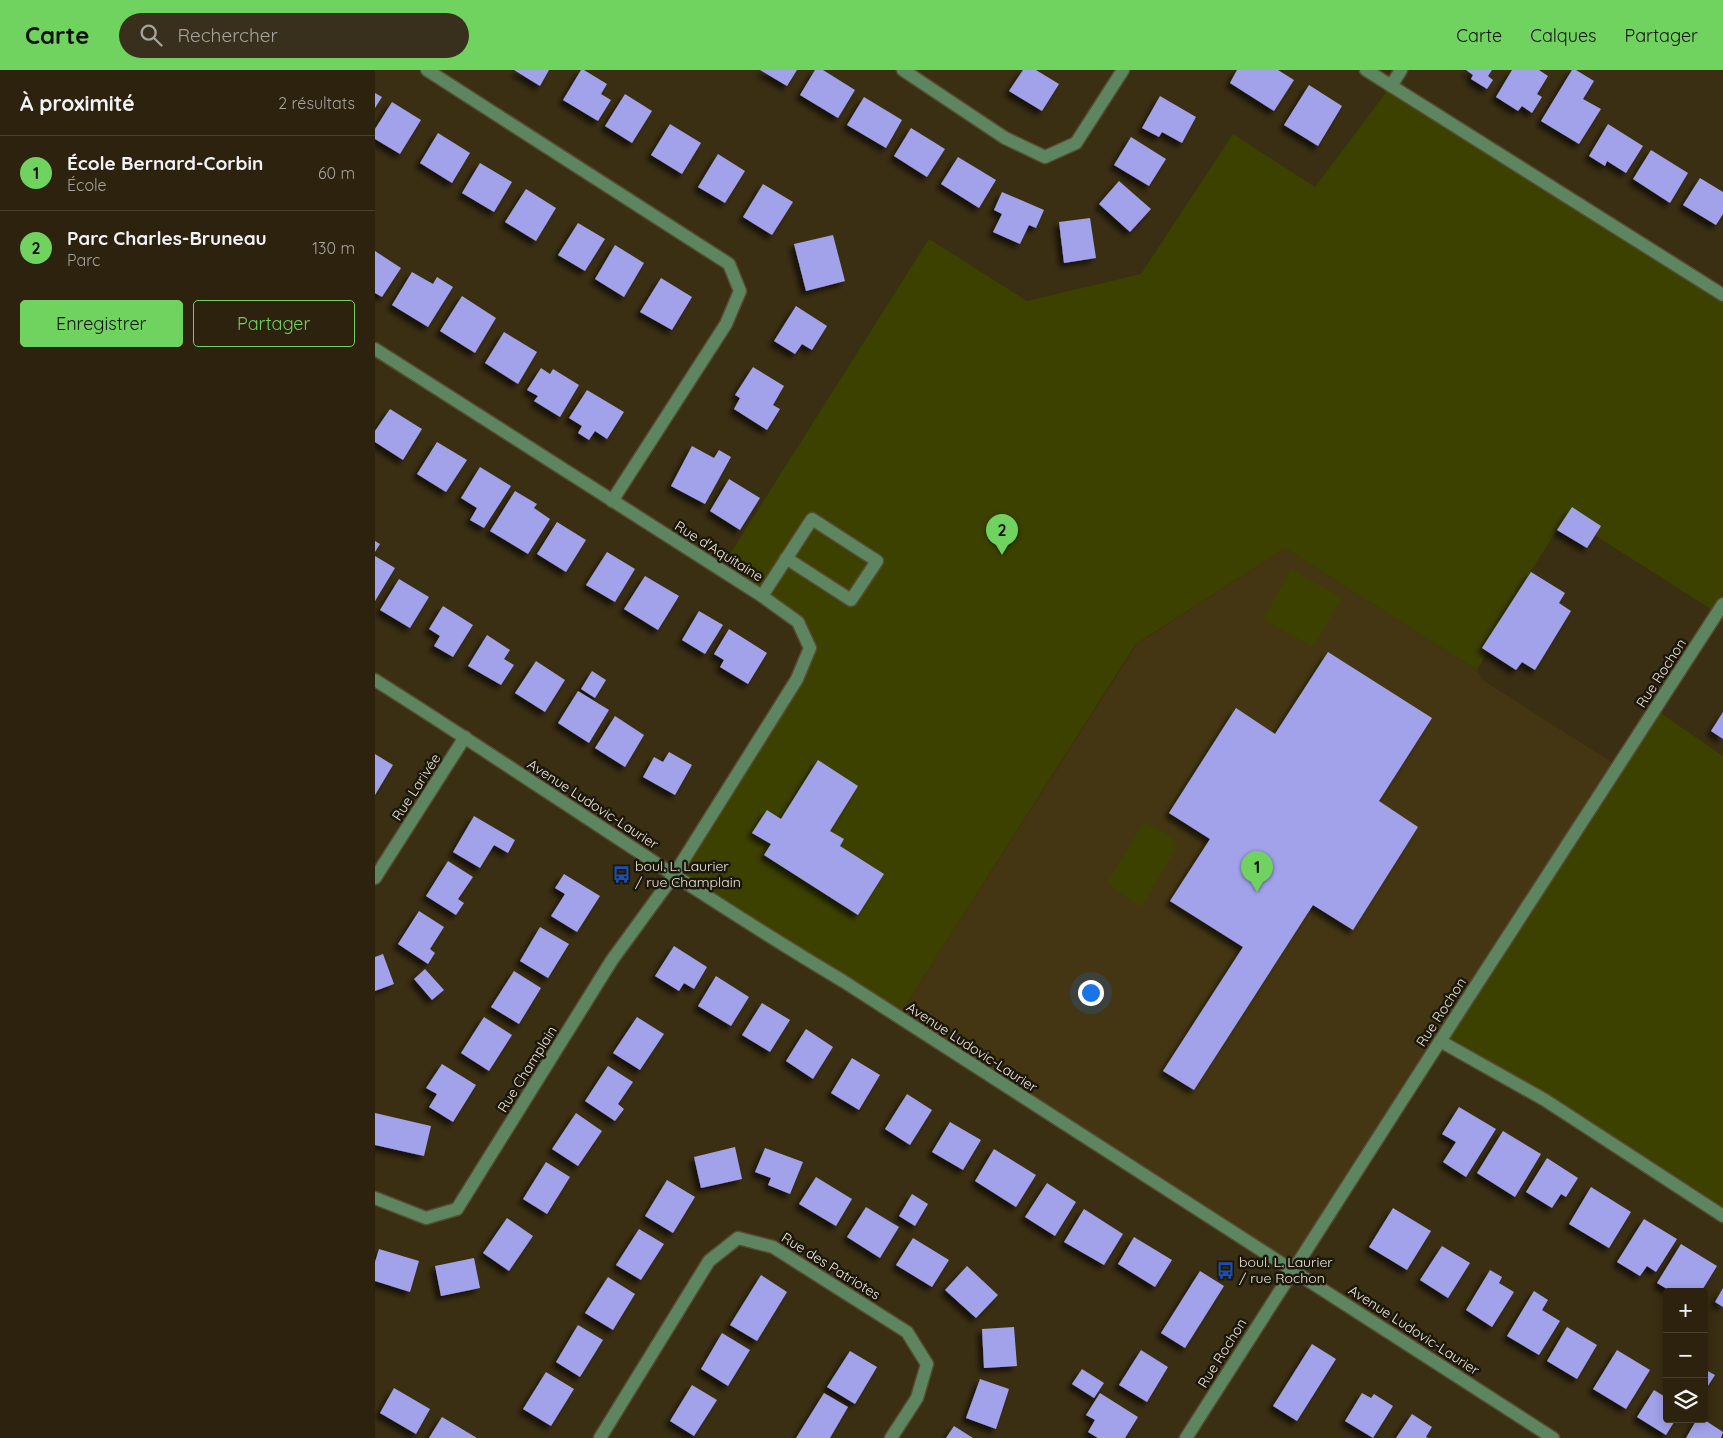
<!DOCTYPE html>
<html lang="fr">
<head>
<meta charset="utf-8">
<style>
	:root { --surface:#2c220e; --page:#382f1c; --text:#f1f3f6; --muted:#a6a49e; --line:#483f2e; --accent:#70d35f }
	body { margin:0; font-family:Quicksand,sans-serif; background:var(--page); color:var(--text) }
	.controls { position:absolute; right:15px; bottom:15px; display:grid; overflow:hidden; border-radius:5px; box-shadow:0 2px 12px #0003 }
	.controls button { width:45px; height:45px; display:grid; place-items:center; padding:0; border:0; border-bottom:1px solid var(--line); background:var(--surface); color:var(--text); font:25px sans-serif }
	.you { position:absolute; left:715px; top:922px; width:18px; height:18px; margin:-12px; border:4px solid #fff; border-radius:50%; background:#1a73e8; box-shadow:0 0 0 8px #1a73e833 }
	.badge { display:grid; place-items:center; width:32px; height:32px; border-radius:50%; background:var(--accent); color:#111; font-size:16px; font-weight:700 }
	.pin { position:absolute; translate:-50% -41px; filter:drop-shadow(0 1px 2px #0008) }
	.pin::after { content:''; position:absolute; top:26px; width:18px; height:15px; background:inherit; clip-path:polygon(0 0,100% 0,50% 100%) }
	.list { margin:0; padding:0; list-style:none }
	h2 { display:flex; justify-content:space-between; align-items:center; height:65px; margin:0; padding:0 20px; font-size:21px }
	h2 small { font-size:16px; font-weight:400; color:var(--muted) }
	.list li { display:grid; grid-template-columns:32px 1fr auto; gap:15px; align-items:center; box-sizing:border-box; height:75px; padding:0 20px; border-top:1px solid var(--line) }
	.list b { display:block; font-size:19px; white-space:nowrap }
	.list p { margin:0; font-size:16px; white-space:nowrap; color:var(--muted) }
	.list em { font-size:16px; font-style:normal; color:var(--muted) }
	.actions { display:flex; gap:10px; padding:15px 20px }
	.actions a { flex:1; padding:11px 0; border:1px solid var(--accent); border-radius:5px; text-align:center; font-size:18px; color:var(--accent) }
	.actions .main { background:var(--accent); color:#111 }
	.icon { flex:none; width:28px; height:28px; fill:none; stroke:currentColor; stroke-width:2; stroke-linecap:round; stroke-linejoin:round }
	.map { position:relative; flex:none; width:1348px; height:1368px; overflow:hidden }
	header { display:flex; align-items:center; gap:30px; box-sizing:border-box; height:70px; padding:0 25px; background:var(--accent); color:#111 }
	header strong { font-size:24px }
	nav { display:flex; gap:28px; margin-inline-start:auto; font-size:18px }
	.search { width:350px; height:45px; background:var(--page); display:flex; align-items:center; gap:12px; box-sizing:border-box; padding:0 18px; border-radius:28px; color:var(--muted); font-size:19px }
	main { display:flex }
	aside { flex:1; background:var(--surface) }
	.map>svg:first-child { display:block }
	.built { fill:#443613 }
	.green { fill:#3c4100 }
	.building { fill:#a2a2eb; filter:url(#shadow) }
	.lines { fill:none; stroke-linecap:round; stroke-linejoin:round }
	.minor-casing { stroke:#574c32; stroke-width:15 }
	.minor { stroke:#5d8660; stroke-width:12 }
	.labels { text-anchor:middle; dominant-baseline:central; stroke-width:5; stroke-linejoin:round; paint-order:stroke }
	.street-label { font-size:14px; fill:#eee7d7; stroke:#1c170c }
	.poi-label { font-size:14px; fill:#eee7d7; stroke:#1c170c; text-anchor:start }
</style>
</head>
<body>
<header>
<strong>Carte</strong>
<div class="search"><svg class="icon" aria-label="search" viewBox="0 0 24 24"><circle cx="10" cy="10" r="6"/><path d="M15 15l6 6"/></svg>Rechercher</div>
<nav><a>Carte</a><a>Calques</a><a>Partager</a></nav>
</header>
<main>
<aside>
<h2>À proximité<small>2 résultats</small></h2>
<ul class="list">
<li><span class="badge">1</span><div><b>École Bernard-Corbin</b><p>École</p></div><em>60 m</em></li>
<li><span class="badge">2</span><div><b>Parc Charles-Bruneau</b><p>Parc</p></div><em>130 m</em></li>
</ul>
<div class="actions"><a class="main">Enregistrer</a><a>Partager</a></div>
</aside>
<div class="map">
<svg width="1348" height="1368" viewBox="0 0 1348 1368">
	<defs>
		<filter id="shadow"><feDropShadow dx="-4.5" dy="4.5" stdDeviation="2.5" flood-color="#0009"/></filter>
	</defs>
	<rect width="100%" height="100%" fill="#3a2e13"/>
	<!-- built -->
	<polygon class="built" points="910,478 1102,600 1109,611 1244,697 918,1200 523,947 762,574"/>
	<!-- green -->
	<g class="green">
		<polygon points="1016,16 1348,225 1348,534 1342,543 1221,466 1212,478 1182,460 1107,578 1112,582 1102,600 910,478 761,574 523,947 299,805 435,578 423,552 345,500 554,169 652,231 766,204 858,64 940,117"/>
		<polygon points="916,499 967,528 938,577 888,549"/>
		<polygon points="1281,640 1348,686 1348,1142 1067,967"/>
		<polygon points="769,752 797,767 802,777 766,837 732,813"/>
	</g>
	<!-- building -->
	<g class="building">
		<polygon points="139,0 174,0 165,16"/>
		<polygon points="206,0 209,0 232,14 226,24 236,30 223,51 188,30"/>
		<polygon points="385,0 422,0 412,16"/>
		<polygon points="440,0 448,0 480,20 463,48 425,25"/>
		<polygon points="648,0 661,0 684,14 667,41 634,21"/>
		<polygon points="862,0 903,0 919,10 899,41 855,13"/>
		<polygon points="1091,0 1117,0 1113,6 1118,10 1112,19 1096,9 1098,5"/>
		<polygon points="1137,0 1164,0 1173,6 1162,24 1167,27 1157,43 1147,36 1143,41 1121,27"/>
		<polygon points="1197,0 1201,0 1219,11 1208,29 1226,39 1204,74 1166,51"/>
		<polygon points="934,15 967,36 943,76 909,55"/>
		<polygon points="0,23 7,27 0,38"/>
		<polygon points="250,24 277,41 257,73 230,56"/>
		<polygon points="785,26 821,47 807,73 787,62 784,67 767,58"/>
		<polygon points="489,27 527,50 511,78 472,55"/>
		<polygon points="17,32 46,50 25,84 0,69 0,59"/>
		<polygon points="295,54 326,73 307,104 276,85"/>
		<polygon points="1233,54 1268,76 1251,103 1232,91 1230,96 1214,86"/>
		<polygon points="536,58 570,79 552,107 519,86"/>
		<polygon points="63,63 95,83 77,113 45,93"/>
		<polygon points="756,67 791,89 774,116 739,95"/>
		<polygon points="1276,80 1313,103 1295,133 1258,109"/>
		<polygon points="343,84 370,101 350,133 323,117"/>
		<polygon points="583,87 621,110 604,138 566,114"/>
		<polygon points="105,93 137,112 119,142 87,123"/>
		<polygon points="1325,108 1348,122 1348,144 1341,155 1308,135"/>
		<polygon points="744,111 776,139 755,162 724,134"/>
		<polygon points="388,114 418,132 397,165 368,147"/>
		<polygon points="151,119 181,138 161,171 130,152"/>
		<polygon points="627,122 669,140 661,158 654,155 645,174 618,162 627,144 619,140"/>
		<polygon points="715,148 721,188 689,193 684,152"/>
		<polygon points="203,153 230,169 210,201 183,185"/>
		<polygon points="458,165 470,211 431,221 419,174"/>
		<polygon points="240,175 269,193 249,227 220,209"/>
		<polygon points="0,181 26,198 7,227 0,223"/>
		<polygon points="37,202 58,214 62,207 78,217 53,257 17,235"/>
		<polygon points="286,208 317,227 297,260 265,242"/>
		<polygon points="87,226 121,248 100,283 65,261"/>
		<polygon points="421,236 452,256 437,280 427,274 420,284 399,271"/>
		<polygon points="129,262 162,282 143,314 110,293"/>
		<polygon points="378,297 409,316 398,335 405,339 392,360 359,339 365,328 360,325"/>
		<polygon points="166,298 175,304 178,299 204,315 185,347 159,331 163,326 152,320"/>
		<polygon points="212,320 249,342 232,369 220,361 214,370 203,363 207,356 194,348"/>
		<polygon points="15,339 47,359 28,390 0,372 0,361"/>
		<polygon points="62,372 92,390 71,422 42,404"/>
		<polygon points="317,376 339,388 344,380 356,387 330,434 296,416"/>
		<polygon points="105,397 136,416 109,458 95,450 102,438 86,428"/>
		<polygon points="354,409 385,428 365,460 335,441"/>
		<polygon points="140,421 162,434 159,438 175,449 153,484 115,461"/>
		<polygon points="1197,437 1226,456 1212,478 1182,460"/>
		<polygon points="182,452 211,470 191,502 162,484"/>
		<polygon points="0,471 5,474 0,482"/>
		<polygon points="232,482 260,499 240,532 211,515"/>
		<polygon points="0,486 20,498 0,531"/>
		<polygon points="1156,502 1190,523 1184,533 1196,541 1160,600 1147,592 1141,600 1107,578"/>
		<polygon points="270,506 304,526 283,560 249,539"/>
		<polygon points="24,509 54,527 35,558 5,540"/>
		<polygon points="68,536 98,555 78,587 59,576 65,566 54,559"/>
		<polygon points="324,541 348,555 330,584 307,570"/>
		<polygon points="354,559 392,583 373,614 345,597 349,590 339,584"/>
		<polygon points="112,565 135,580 129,589 139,595 126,615 93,596"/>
		<polygon points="953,582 1057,648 1004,731 1043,757 978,860 938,835 819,1020 788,1001 868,877 795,831 835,769 794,743 861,638 900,664"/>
		<polygon points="161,591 190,610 170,642 140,623"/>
		<polygon points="217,601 231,610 220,628 206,619"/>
		<polygon points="203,621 234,640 214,673 183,653"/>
		<polygon points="1348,642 1348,669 1336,661"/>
		<polygon points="240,646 269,665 250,697 220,678"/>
		<polygon points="294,682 317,695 300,725 268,707 279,687 288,692"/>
		<polygon points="0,684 18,695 0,725"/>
		<polygon points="443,690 483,716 455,761 469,769 465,776 509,804 483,845 389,785 396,774 377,763 392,740 406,749"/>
		<polygon points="99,746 140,770 133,783 119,775 105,798 78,782"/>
		<polygon points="73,791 98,807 83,829 89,833 81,845 51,826"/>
		<polygon points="189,804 225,826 202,862 176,846 190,824 180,818"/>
		<polygon points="44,841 69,857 55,879 60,883 53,894 23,874"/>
		<polygon points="165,857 194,874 173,908 145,891"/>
		<polygon points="299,876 332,897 319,919 309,913 304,921 280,906"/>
		<polygon points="8,884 19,914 0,921 0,887"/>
		<polygon points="50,899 69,920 57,930 39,909"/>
		<polygon points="139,901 166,918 144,954 116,937"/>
		<polygon points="341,906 374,927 356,956 323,936"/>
		<polygon points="387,933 415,950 395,982 367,965"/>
		<polygon points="109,947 137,965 114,1001 86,983"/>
		<polygon points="262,947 289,964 265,1000 238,983"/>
		<polygon points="431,959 458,977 438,1009 411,991"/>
		<polygon points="477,988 505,1005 484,1040 456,1023"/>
		<polygon points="67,994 101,1015 78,1052 54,1037 62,1024 51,1018"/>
		<polygon points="233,996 258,1012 243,1034 249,1039 240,1051 210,1031"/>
		<polygon points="532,1024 557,1040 535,1075 510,1059"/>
		<polygon points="1084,1037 1121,1059 1091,1107 1068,1092 1081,1072 1067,1064"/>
		<polygon points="0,1043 56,1056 49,1086 0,1075"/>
		<polygon points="201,1043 227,1061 203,1096 177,1079"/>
		<polygon points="575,1052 606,1070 588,1100 557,1082"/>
		<polygon points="1128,1061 1166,1084 1140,1127 1102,1103"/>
		<polygon points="360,1077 367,1109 326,1118 319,1087"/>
		<polygon points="390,1078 428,1092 415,1124 393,1115 396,1108 380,1102"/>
		<polygon points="619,1079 661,1105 641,1137 600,1111"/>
		<polygon points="1172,1088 1203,1108 1191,1127 1186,1124 1177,1138 1151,1122"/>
		<polygon points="171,1092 195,1107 172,1144 148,1129"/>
		<polygon points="441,1107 477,1129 461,1156 424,1134"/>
		<polygon points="292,1110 320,1127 298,1163 270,1146"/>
		<polygon points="672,1113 701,1132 680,1166 650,1147"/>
		<polygon points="1216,1117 1256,1142 1234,1178 1194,1154"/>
		<polygon points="537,1124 553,1134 540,1156 524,1146"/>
		<polygon points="491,1137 524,1157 505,1188 472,1167"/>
		<polygon points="1018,1138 1056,1161 1032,1200 994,1177"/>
		<polygon points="709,1139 748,1164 729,1195 689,1172"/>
		<polygon points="132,1148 158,1166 134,1201 108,1183"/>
		<polygon points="1269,1149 1302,1169 1281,1202 1272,1196 1265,1206 1242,1192"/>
		<polygon points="264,1159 289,1174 266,1210 241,1195"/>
		<polygon points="759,1167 797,1190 780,1217 743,1194"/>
		<polygon points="538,1168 574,1190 557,1217 521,1195"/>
		<polygon points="1306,1174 1342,1196 1326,1222 1297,1222 1282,1213"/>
		<polygon points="1067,1176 1095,1193 1073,1228 1045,1210"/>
		<polygon points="4,1179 44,1191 35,1222 0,1211 0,1192"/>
		<polygon points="99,1188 105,1218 66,1226 60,1196"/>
		<polygon points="592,1196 623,1225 601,1248 570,1220"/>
		<polygon points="1115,1200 1127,1207 1124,1213 1139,1222 1117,1257 1091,1240"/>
		<polygon points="825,1201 849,1216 810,1278 786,1263"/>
		<polygon points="386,1205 412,1222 382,1271 355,1255"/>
		<polygon points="233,1207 260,1224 238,1260 210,1243"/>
		<polygon points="1348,1218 1348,1237 1340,1232"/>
		<polygon points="1159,1221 1173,1230 1167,1240 1185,1251 1164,1285 1132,1266"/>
		<polygon points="203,1255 228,1270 205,1307 181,1292"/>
		<polygon points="639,1257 642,1296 609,1298 607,1259"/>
		<polygon points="1192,1257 1222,1275 1202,1309 1172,1291"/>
		<polygon points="347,1263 375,1280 353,1316 326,1299"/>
		<polygon points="937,1274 961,1289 922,1351 898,1336"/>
		<polygon points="766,1280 793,1297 772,1332 744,1315"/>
		<polygon points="1242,1280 1275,1300 1251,1339 1218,1319"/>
		<polygon points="475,1281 502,1297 480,1334 452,1317"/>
		<polygon points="707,1299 729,1313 719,1328 697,1314"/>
		<polygon points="1329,1299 1340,1305 1329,1322"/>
		<polygon points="171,1302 199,1319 176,1356 148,1339"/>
		<polygon points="605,1309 634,1319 621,1359 591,1348"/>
		<polygon points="317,1315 342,1330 319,1366 295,1351"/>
		<polygon points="19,1318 55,1339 41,1364 5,1343"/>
		<polygon points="1279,1320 1292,1328 1292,1349 1301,1349 1291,1365 1262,1347"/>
		<polygon points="449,1323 473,1337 455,1368 421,1368"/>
		<polygon points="725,1323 763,1347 750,1368 723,1368 713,1362 720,1350 711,1345"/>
		<polygon points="987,1323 996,1328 999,1324 1018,1336 998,1368 970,1351"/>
		<polygon points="1037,1344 1057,1357 1051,1367 1053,1368 1021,1368"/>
		<polygon points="67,1347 102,1368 54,1368"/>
		<polygon points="1322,1349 1328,1349 1348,1362 1346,1368 1311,1368"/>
		<polygon points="579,1356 598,1368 571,1368"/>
	</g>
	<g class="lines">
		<defs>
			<g id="minor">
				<polyline points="52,0 354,194 365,221 351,254 237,431"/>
				<polyline points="528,0 630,68 670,87 701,73 748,0"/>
				<polyline points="991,0 1348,225"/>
				<polyline points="1016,16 1026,0"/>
				<polyline points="0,279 387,526 423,552 435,578 422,609 299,805 237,890 82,1139 51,1148 0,1128"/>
				<polyline points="387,526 437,449 502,491 476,530 411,488"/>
				<path d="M0,610C157,709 309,816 468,911L1178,1368"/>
				<polyline points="0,808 90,667"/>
				<polyline points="1065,971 1170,1030 1348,1146"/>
				<polyline points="225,1368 334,1191 363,1168 398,1177 532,1262 552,1294 542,1328 516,1368"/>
				<polyline points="811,1368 1049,996 1348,534"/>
			</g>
		</defs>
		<!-- minor casing -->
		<use href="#minor" class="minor-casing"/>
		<!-- minor -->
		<use href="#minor" class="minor"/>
	</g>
	<!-- icons -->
	<defs>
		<symbol id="bus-bare" viewBox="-9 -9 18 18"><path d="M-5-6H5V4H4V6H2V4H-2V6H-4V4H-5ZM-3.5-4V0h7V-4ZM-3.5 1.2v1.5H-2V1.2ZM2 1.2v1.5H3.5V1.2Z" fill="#1a4fb4" stroke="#1c170c" stroke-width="2.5" paint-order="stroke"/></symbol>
	</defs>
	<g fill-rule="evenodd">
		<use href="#bus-bare" x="234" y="792" width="25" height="25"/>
		<use href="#bus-bare" x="838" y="1188" width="25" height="25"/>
	</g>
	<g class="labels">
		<!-- street labels -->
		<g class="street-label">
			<text transform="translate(344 481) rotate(32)">Rue d'Aquitaine</text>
			<text transform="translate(1286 603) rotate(-57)">Rue Rochon</text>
			<text transform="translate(41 717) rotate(-57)">Rue Larivée</text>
			<text transform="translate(218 734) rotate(33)">Avenue Ludovic-Laurier</text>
			<text transform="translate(1066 942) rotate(-57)">Rue Rochon</text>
			<text transform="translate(597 977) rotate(33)">Avenue Ludovic-Laurier</text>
			<text transform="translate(152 999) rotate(-58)">Rue Champlain</text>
			<text transform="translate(456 1196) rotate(32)">Rue des Patriotes</text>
			<text transform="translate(1039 1260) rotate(33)">Avenue Ludovic-Laurier</text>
			<text transform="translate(847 1283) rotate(-58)">Rue Rochon</text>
		</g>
		<!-- poi labels -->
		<g class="poi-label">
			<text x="260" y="796">boul. L. Laurier<tspan x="260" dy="16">/ rue Champlain</tspan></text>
			<text x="864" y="1192">boul. L. Laurier<tspan x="864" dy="16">/ rue Rochon</tspan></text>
		</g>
	</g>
</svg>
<div class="controls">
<button>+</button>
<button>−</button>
<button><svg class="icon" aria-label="layers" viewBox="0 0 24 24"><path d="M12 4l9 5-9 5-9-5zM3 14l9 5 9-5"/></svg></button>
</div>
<div class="you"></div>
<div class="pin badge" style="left:882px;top:822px">1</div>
<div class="pin badge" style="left:627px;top:485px">2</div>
</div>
</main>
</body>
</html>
